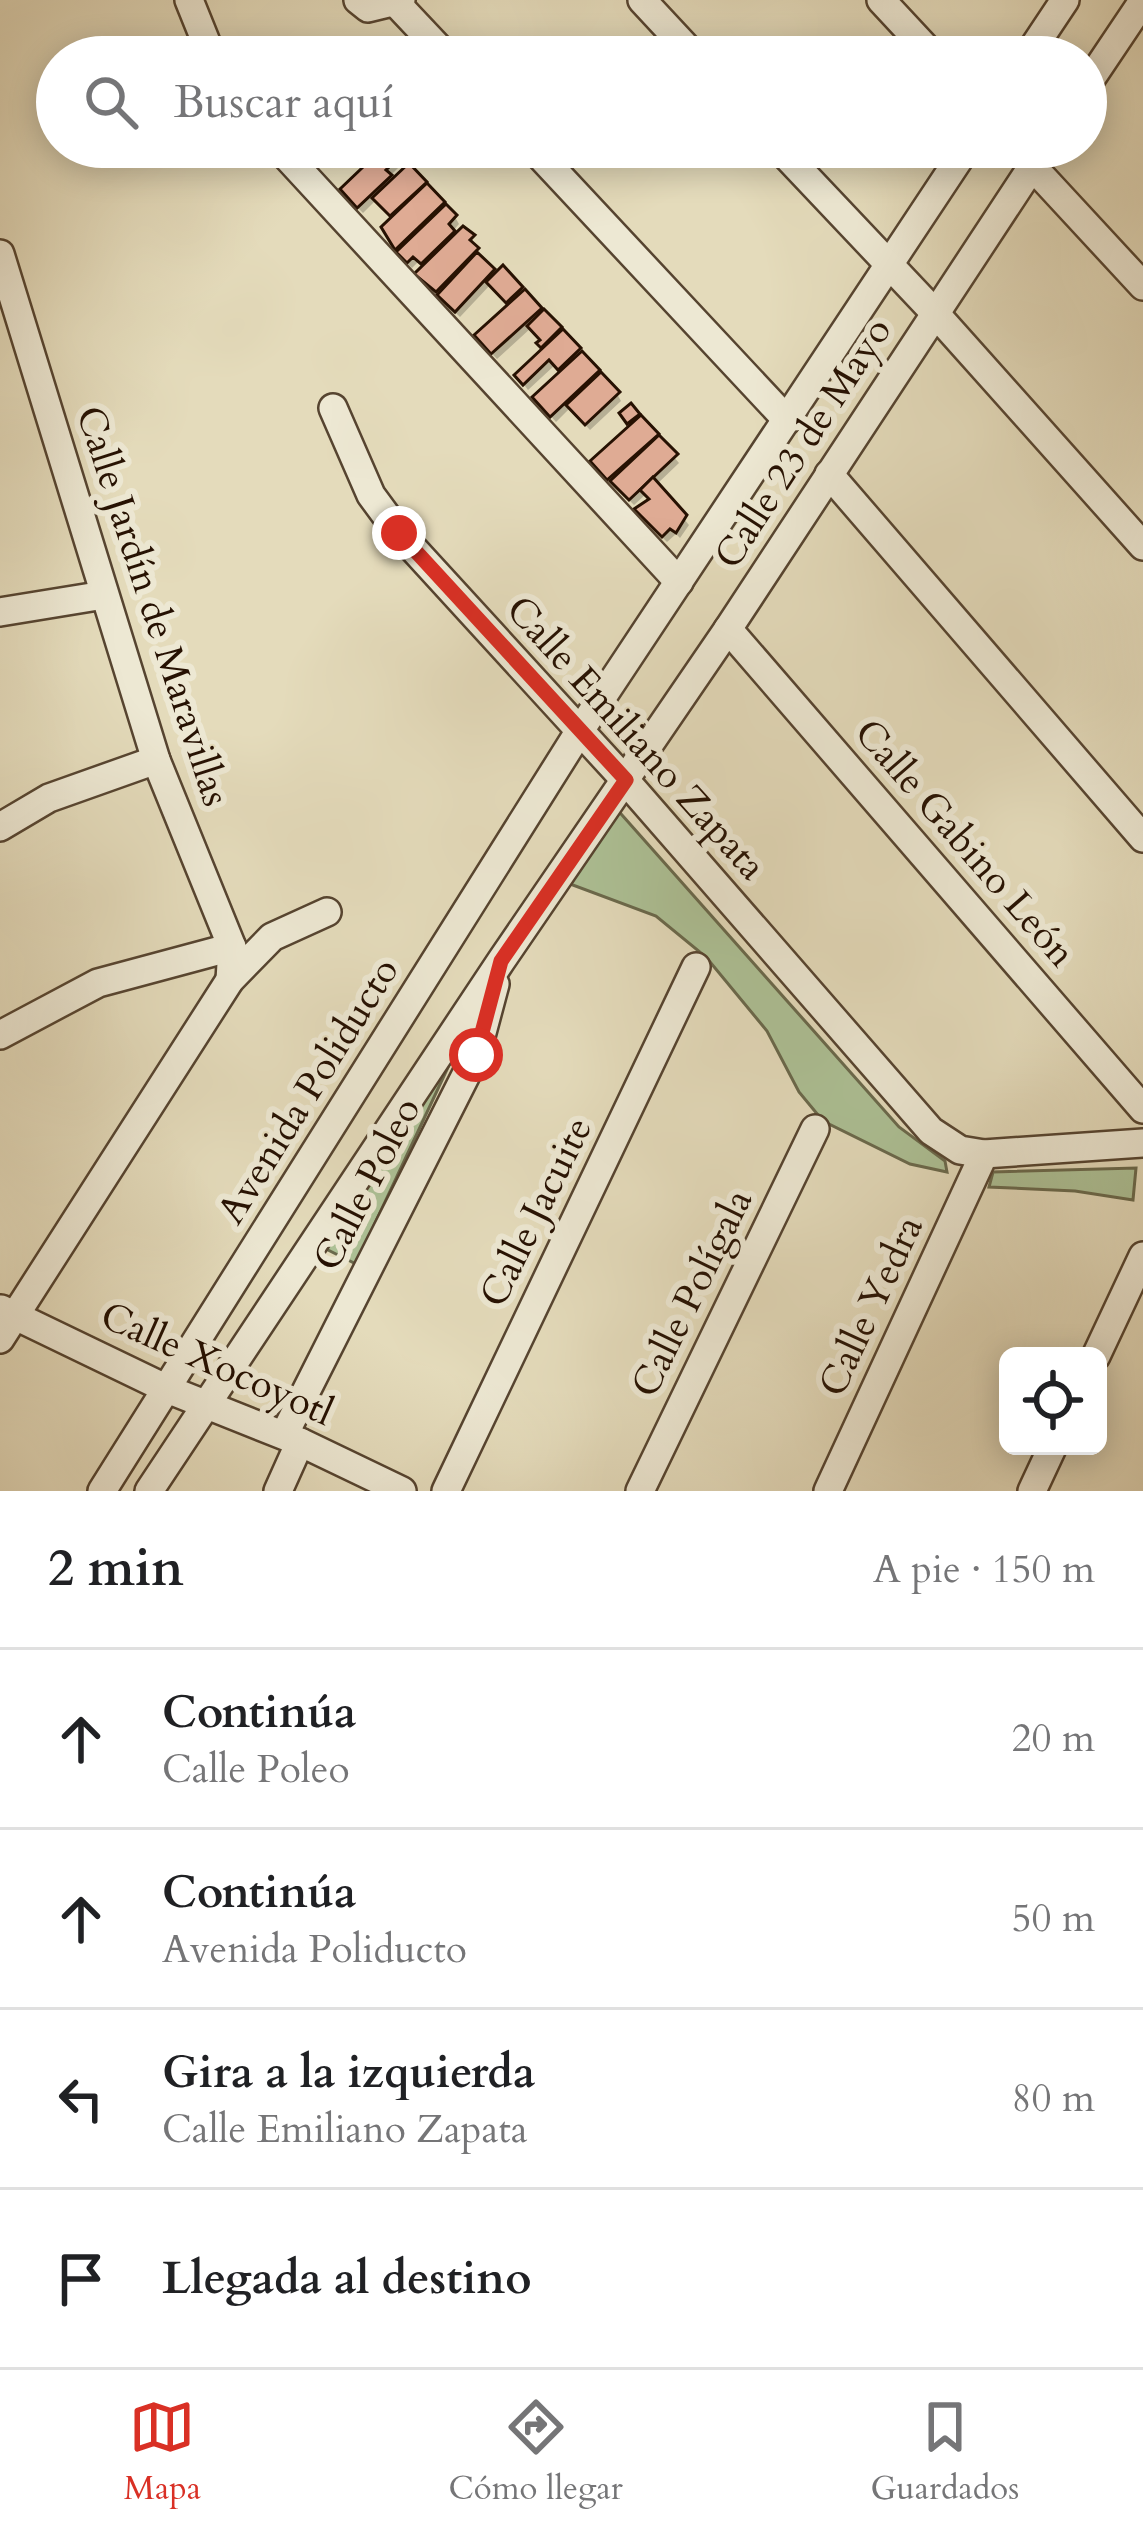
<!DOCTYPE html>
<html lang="es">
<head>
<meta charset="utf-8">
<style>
	:root { --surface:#fff; --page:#f2f2f2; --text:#202124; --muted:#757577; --line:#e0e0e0; --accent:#d93025 }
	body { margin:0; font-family:Cardo,serif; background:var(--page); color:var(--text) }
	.controls { position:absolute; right:36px; bottom:36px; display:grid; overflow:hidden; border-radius:18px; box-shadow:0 6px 30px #0003 }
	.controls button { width:108px; height:108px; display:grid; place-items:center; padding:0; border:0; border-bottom:3px solid var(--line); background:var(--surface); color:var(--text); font:60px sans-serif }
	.stop { position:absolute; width:36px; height:36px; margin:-27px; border:9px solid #d93025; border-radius:50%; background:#fff }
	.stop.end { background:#d93025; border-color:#fff; box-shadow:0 3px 12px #0008 }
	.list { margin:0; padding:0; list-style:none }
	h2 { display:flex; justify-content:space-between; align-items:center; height:156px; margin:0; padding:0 48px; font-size:51px }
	h2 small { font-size:39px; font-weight:400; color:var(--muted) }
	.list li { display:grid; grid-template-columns:78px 1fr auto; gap:36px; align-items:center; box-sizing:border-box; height:180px; padding:0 48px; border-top:3px solid var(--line) }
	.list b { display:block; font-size:45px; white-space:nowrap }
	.list p { margin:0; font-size:39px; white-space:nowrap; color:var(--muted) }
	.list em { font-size:39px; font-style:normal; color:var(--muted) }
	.icon { flex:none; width:66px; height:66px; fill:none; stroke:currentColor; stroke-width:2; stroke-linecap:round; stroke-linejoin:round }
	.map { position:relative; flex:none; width:1143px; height:1491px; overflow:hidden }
	.search { position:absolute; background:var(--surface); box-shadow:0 6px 30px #0003; left:36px; right:36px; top:36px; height:132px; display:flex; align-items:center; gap:30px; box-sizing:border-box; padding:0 42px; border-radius:66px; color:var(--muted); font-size:45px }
	.sheet { height:876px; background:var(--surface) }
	nav { display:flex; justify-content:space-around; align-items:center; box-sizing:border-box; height:168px; border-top:3px solid var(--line); background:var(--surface); font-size:33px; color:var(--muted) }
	nav a { display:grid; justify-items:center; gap:6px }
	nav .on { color:var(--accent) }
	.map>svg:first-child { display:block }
	.green { fill:#adc196; stroke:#6a694c; stroke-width:3 }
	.shadow { fill:#0003 }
	.building { fill:#dfab94; stroke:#261102; stroke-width:3 }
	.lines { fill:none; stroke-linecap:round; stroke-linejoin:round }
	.minor-casing { stroke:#564430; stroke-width:32 }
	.minor { stroke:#ede8d3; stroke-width:27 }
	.route { stroke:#d93025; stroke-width:15 }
	.labels { text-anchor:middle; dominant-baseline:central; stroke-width:12; stroke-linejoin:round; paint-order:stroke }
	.street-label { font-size:39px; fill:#261102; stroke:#ede8d3 }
</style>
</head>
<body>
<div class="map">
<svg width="1143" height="1491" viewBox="0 0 1143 1491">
	<rect width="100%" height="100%" fill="#e4dbbb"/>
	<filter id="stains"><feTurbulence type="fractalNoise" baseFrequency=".00167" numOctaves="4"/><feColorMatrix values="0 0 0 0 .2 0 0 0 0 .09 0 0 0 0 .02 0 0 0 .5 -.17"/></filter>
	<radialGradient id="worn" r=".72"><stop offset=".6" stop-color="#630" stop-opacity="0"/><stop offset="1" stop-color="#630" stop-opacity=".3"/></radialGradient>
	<!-- green -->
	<g class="green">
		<polygon points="614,806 899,1127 945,1161 947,1172 910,1164 823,1121 799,1092 767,1031 706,957 656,916 562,881"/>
		<polygon points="472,1016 356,1264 320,1246"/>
		<polygon points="1136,1168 1133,1200 1075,1191 989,1187 993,1172"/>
	</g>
	<!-- shadow -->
	<g class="shadow">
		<polygon points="390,147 403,163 389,177 392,182 409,167 455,217 459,224 452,232 456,237 472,237 474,247 496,276 521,289 617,394 621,401 590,430 570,408 556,422 540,404 562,373 555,365 528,390 522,382 545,350 540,344 543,340 531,328 497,359 482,343 511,306 491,284 460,317 422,281 418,274 424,268 418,262 412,268 404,260 385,228 394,219 376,200 363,213 347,197"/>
		<polygon points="623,414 638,415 679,463 656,485 689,525 680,538 676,534 667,542 642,517 651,501 645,495 634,505 598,469 633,427"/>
	</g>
	<!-- building -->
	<g class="building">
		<polygon points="384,147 394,147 402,155 386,170 392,175 357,208 340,189"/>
		<polygon points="409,163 427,182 390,216 372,198"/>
		<polygon points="427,183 445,202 395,250 381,227"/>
		<polygon points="446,204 457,215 449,224 455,231 421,264 413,257 407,263 396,252"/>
		<polygon points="463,226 475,235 470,240 479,248 436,292 414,274"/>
		<polygon points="477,252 495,269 455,312 437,295"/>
		<polygon points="503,265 523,287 506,303 486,282"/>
		<polygon points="525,289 542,308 491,354 474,335"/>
		<polygon points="544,309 562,327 541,348 536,343 540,340 527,326"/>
		<polygon points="563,329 581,348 558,370 549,360 523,385 514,375"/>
		<polygon points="582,351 600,370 550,417 532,397"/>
		<polygon points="601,372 620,392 585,425 566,405"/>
		<polygon points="631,403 640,414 627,424 619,413"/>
		<polygon points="641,415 659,434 607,480 590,461"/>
		<polygon points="659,435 678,454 629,500 610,481"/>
		<polygon points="653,477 687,515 676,533 670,529 662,537 634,509 649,499 640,490"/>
	</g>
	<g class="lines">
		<defs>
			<g id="minor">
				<polyline points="189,0 212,57"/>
				<polyline points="358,0 368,8 401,0"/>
				<polyline points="642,0 695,57"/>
				<polyline points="881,0 934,57"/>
				<polyline points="397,4 447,57"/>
				<polyline points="1027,57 1065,0"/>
				<polyline points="1086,86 1143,1"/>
				<polyline points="278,147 679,582"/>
				<polyline points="532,147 787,420"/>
				<polyline points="778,147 934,312 1143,546"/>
				<polyline points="1032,166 1143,286"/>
				<polyline points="0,254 156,760 232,947 230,980"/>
				<polyline points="333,408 371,495 399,533 625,780 931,1131 960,1150 984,1154 1143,1143"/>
				<polyline points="829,474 1143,838"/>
				<polyline points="0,612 104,595"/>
				<polyline points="728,629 1143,1109"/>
				<polyline points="0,827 49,798 156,760"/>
				<polyline points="0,1035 98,983 232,947"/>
				<polyline points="1,1309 167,1389 300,1442 402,1491"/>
				<polyline points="0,1339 230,980 272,937 327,912"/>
				<polyline points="1096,1356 1143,1256"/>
				<polyline points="284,1435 476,1055 495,984"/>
				<polyline points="102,1491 579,732 967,147"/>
				<polyline points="149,1491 501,961 728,629 1045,147"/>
				<polyline points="278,1491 300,1442"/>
				<polyline points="446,1491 696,967"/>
				<polyline points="640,1491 815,1129"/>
				<polyline points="828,1491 984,1154"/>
				<polyline points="1032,1491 1053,1446"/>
			</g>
		</defs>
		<!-- minor casing -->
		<use href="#minor" class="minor-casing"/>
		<!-- minor -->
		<use href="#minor" class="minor"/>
	</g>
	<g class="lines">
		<!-- route -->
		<polyline class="route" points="399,533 626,780 501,961 476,1055"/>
	</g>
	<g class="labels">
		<!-- street labels -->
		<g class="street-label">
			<text transform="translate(803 443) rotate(-57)">Calle 23 de Mayo</text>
			<text transform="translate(153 606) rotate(72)">Calle Jardín de Maravillas</text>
			<text transform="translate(636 738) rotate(48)">Calle Emiliano Zapata</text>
			<text transform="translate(965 843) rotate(49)">Calle Gabino León</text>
			<text transform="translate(308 1091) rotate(-58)">Avenida Poliducto</text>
			<text transform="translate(367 1184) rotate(-63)">Calle Poleo</text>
			<text transform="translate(536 1212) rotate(-64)">Calle Jacuite</text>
			<text transform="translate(692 1293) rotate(-64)">Calle Polígala</text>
			<text transform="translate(871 1306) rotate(-65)">Calle Yedra</text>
			<text transform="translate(217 1364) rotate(24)">Calle Xocoyotl</text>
		</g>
	</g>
	<rect width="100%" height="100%" filter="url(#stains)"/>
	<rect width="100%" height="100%" fill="url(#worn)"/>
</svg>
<div class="controls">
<button><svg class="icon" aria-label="locate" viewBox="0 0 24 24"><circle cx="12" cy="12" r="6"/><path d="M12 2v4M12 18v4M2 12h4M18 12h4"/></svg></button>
</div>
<div class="stop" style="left:476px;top:1055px"></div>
<div class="stop end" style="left:399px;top:533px"></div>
<div class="search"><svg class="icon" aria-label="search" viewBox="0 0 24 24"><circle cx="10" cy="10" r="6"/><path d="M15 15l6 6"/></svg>Buscar aquí</div>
</div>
<section class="sheet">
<h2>2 min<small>A pie · 150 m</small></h2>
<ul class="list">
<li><svg class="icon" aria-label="ahead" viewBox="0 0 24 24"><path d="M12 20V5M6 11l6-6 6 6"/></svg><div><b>Continúa</b><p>Calle Poleo</p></div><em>20 m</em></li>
<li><svg class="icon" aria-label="ahead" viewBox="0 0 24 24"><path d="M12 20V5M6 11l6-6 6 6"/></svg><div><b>Continúa</b><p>Avenida Poliducto</p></div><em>50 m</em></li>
<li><svg class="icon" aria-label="left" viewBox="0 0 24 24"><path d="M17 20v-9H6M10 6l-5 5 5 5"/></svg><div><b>Gira a la izquierda</b><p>Calle Emiliano Zapata</p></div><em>80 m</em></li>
<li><svg class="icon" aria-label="arrive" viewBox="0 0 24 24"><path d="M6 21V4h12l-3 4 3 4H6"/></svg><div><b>Llegada al destino</b></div></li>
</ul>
</section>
<nav>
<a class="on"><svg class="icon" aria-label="map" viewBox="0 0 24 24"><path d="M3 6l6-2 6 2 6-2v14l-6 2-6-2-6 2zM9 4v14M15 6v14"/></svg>Mapa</a>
<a><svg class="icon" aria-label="directions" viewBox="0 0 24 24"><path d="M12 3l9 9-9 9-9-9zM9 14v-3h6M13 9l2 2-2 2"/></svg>Cómo llegar</a>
<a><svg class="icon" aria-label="saved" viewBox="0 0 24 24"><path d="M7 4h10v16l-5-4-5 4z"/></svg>Guardados</a>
</nav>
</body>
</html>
